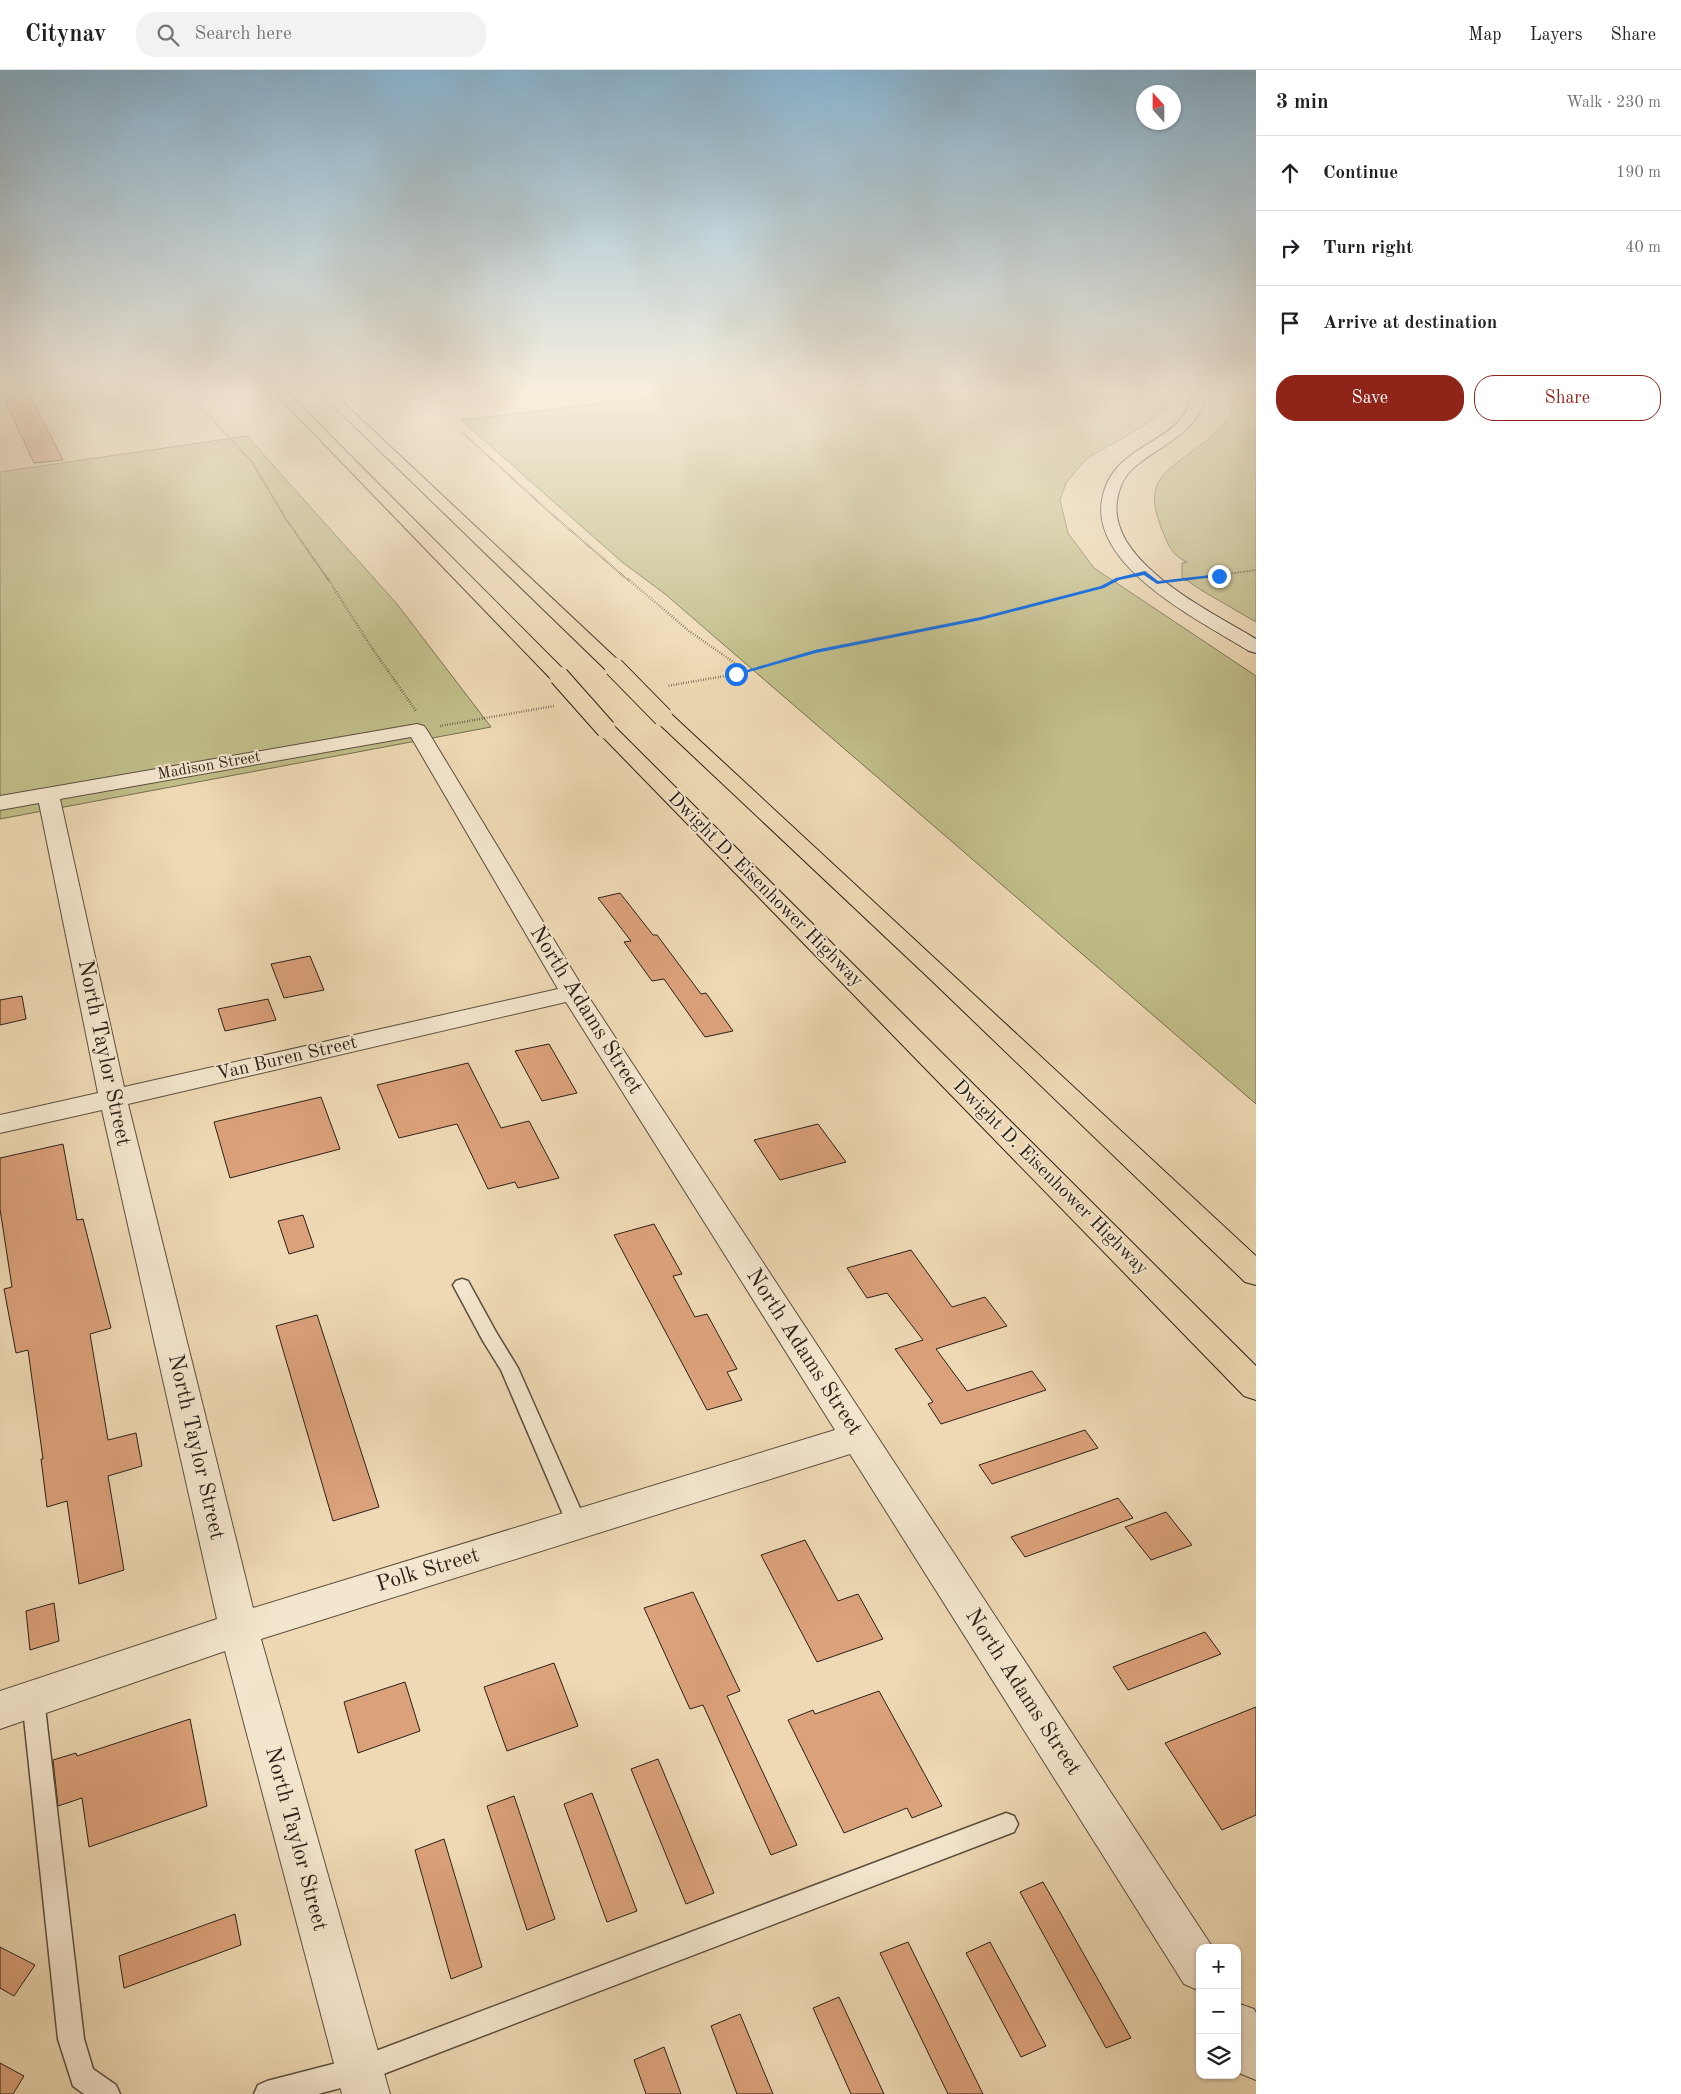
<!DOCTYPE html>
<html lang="en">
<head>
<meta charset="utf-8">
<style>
	:root { --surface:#fff; --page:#f2f2f2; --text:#202124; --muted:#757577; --line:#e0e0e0; --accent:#8f2418 }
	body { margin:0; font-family:"Old Standard TT",serif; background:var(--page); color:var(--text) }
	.controls { position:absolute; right:15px; bottom:15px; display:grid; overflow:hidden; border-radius:10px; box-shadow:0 1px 4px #0004 }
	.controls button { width:45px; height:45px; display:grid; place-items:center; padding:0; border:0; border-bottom:1px solid var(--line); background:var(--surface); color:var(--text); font:25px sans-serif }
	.compass { position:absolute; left:1136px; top:15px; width:45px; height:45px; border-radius:50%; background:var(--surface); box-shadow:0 1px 4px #0004; rotate:339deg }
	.stop { position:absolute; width:15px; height:15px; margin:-11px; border:4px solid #1a73e8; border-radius:50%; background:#fff }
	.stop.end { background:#1a73e8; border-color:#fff; box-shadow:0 1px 5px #0008 }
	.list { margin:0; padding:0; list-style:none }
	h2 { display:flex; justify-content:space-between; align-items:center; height:65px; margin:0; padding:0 20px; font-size:21px }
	h2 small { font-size:16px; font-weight:400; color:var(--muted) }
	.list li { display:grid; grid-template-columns:32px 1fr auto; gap:15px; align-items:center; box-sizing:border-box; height:75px; padding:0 20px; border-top:1px solid var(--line) }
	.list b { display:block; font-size:19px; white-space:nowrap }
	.list em { font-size:16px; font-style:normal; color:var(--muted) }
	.actions { display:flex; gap:10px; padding:15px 20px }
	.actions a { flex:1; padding:11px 0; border:1px solid var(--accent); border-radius:20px; text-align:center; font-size:18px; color:var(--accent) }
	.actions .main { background:var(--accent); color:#fff }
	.icon { flex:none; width:28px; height:28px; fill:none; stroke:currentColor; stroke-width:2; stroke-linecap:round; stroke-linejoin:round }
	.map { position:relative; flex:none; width:1256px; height:2024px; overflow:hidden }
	header { display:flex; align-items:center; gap:30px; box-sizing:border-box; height:70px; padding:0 25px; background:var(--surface); border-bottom:1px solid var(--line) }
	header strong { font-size:24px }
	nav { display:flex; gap:28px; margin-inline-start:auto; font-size:18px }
	.search { width:350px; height:45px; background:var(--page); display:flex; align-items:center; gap:12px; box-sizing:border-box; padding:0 18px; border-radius:20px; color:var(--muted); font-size:19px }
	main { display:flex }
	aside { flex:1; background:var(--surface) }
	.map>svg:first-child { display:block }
	.green { fill:#c0bd88; stroke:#766f50 }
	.building { fill:#dba17a; stroke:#2b2117 }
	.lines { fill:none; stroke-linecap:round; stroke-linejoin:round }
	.lane-casing { stroke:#5c4f3e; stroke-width:3 }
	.street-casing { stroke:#5c4f3e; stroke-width:2 }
	.secondary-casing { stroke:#2b2117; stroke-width:2 }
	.highway-casing { stroke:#2b2117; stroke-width:2 }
	.path-far1 { stroke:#2b2117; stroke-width:2; stroke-dasharray:0.5 1; stroke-linecap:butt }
	.path { stroke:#2b2117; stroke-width:2.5; stroke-dasharray:0.5 2; stroke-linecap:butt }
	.lane { fill:#f4e6ce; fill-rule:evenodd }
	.street { fill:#f4e6ce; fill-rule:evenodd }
	.secondary { fill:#f4e6ce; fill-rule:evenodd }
	.highway { fill:#eed9b4; fill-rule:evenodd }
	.highway-bridge-casing { stroke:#2b2117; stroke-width:21; stroke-linecap:butt }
	.highway-bridge { stroke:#eed9b4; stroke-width:19 }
	.route { fill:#1a73e8 }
	.labels { text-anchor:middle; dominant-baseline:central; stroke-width:4; stroke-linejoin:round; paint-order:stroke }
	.far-street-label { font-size:16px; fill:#2b2117; stroke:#f4e6ce }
	.street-label { font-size:19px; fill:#2b2117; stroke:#f4e6ce }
	.near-street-label { font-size:22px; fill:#2b2117; stroke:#f4e6ce }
</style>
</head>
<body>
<header>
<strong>Citynav</strong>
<div class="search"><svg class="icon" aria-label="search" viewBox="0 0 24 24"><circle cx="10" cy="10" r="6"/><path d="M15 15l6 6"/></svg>Search here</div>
<nav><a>Map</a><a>Layers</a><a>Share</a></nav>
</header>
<main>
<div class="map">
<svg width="1256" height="2024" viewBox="0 0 1256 2024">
	<rect width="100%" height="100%" fill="#eed9b4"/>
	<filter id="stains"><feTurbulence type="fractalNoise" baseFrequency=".004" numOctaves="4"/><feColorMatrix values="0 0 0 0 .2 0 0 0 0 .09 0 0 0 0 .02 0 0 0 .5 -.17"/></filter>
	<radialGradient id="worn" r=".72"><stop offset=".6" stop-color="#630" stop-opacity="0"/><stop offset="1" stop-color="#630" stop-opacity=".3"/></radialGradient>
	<!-- green -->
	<g class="green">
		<polygon points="715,320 1172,320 1167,338 1145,355 1086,389 1066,413 1060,430 1068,463 1094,498 1256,606 1256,1034 665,524 622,492 461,350"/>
		<path d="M1230,320H1256V552L1201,520L1182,507V493L1187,492C1171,485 1168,474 1162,460C1157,446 1152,433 1156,418C1165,386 1250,361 1230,320Z"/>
		<polygon points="247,366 397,534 491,657 0,749 0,402"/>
	</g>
	<!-- building -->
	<g class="building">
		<polygon points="3,320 27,320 63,390 34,393 8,337"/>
		<polygon points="620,823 653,865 657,865 701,924 706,923 733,961 705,967 664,909 652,911 624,872 631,871 598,828"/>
		<polygon points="310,886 324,920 284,928 271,894"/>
		<polygon points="22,926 26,949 0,955 0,930"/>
		<polygon points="268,929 276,950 225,961 218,939"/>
		<polygon points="549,974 577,1023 542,1031 515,981"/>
		<polygon points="468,993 501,1058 529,1051 559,1108 518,1118 515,1112 488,1119 457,1054 399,1068 377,1015"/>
		<polygon points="321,1027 340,1079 230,1108 214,1052"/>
		<polygon points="818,1054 846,1092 780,1110 754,1070"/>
		<polygon points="63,1074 77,1150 83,1149 111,1258 90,1264 108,1370 136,1363 142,1396 108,1406 124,1500 79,1514 67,1431 47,1437 41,1389 43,1389 28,1280 16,1283 4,1219 12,1217 0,1139 0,1088"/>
		<polygon points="303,1145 314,1177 289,1184 278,1151"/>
		<polygon points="654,1154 682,1204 673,1206 695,1247 707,1244 737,1299 727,1302 742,1330 707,1340 614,1165"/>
		<polygon points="911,1180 952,1237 985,1227 1007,1256 936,1279 967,1321 1032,1301 1046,1320 941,1354 928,1334 933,1332 895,1279 923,1270 887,1223 867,1228 847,1198"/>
		<polygon points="317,1245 379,1437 333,1451 276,1256"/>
		<polygon points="1085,1360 1098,1378 992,1414 979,1395"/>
		<polygon points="1118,1428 1133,1448 1025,1487 1011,1467"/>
		<polygon points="1166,1442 1192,1475 1151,1490 1125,1457"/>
		<polygon points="805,1470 838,1531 858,1524 883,1569 817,1592 761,1485"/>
		<polygon points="693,1522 740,1621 727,1626 797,1775 771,1785 703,1635 690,1639 644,1538"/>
		<polygon points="54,1533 59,1571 30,1580 26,1541"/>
		<polygon points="1205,1562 1221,1584 1128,1620 1113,1597"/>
		<polygon points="554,1593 578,1656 507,1681 484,1617"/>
		<polygon points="405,1612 420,1661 358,1683 344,1632"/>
		<polygon points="879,1621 942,1736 912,1748 907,1738 844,1763 788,1650 813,1640 815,1644"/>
		<polygon points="1256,1637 1256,1745 1222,1760 1165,1673"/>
		<polygon points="190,1649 207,1736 89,1777 82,1728 58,1736 53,1690 76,1683 77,1686"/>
		<polygon points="658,1689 714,1823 686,1834 631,1699"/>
		<polygon points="592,1723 637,1841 607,1852 564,1734"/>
		<polygon points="514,1726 555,1849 527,1860 487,1736"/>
		<polygon points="444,1769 482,1897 451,1909 415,1780"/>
		<polygon points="1043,1812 1131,1968 1106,1978 1020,1822"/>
		<polygon points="235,1844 241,1875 124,1918 119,1886"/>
		<polygon points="908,1872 983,2024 948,2024 880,1883"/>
		<polygon points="990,1872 1046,1976 1021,1987 966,1883"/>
		<polygon points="0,1877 35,1895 14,1926 0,1918"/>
		<polygon points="839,1927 884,2024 851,2024 813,1938"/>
		<polygon points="740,1944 773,2024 737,2024 711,1956"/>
		<polygon points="664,1977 681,2024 646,2024 634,1990"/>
		<polygon points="0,1993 24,2006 13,2024 0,2024"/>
	</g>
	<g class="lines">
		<defs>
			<g id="lane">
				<polygon points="462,1209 468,1211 496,1262 518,1298 587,1454 584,1460 577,1462 570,1460 567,1454 501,1300 483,1271 453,1215 456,1211"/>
				<polygon points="33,1619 41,1622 44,1629 84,1969 93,1999 116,2015 120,2024 84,2024 73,2016 58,1969 22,1629 25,1622"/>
				<polygon points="1006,1743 1014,1746 1018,1754 1014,1762 360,2013 318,2024 254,2024 258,2015 267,2011 360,1987"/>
			</g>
			<g id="street">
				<path d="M417,654L424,656L427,660L586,923L1213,1878H1200V1921L1184,1914L850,1384L261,1569L390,2024H342L225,1581L0,1659V1621L217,1549L102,1040L0,1063V1045L98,1023L39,733L0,740V726ZM411,667L558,919L124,1017L60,729ZM566,932L835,1360L253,1538L128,1034Z"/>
				<polygon points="1237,1933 1254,1939 1256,1943 1256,2010 1239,2003 1237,2000"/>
			</g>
			<path id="secondary" d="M1193,320H1206C1203,360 1164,373 1137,395C1125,404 1119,417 1117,431C1108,493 1212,542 1256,569V583L1249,581C1201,551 1085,495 1103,425C1106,412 1114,399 1125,390C1152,367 1188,360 1193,320Z"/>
			<g id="highway">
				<polygon points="272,320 285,320 566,602 569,606 566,610 559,612 552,610"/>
				<polygon points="317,320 330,320 621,593 623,597 621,601 614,603 607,601"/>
				<polygon points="663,641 670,643 1256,1186 1256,1215 1245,1212 930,909 656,651 653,647 656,643"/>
				<polygon points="606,653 613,655 1256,1296 1256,1330 1244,1326 599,663 596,659 599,655"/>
			</g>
		</defs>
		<!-- lane casing -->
		<use href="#lane" class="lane-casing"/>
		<!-- street casing -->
		<use href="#street" class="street-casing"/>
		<!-- secondary casing -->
		<use href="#secondary" class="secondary-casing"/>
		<!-- highway casing -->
		<use href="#highway" class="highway-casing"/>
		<!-- path-far1 -->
		<g class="path-far1">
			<polyline points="185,320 252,392 286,449 329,511"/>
			<polyline points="463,363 546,439 629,511"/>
			<polyline points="1185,510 1256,500"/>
			<polyline points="1116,511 1121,508"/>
		</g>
		<!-- path -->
		<g class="path">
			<polyline points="328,509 370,575 416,641"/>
			<polyline points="628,509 689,561 739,596 736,604 667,616"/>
			<polyline points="1185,510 1190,509"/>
			<polyline points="737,604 815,581 981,548 1102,517 1118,509"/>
			<polyline points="440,656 554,636"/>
		</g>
		<!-- lane -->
		<use href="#lane" class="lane"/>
		<!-- street -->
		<use href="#street" class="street"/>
		<!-- secondary -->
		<use href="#secondary" class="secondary"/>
		<!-- highway -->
		<use href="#highway" class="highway"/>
		<defs>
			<g id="highway-bridge">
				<polyline points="614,597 663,647"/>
				<polyline points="559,606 606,659"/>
			</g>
		</defs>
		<!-- highway-bridge casing -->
		<use href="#highway-bridge" class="highway-bridge-casing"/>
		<!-- highway-bridge -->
		<use href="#highway-bridge" class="highway-bridge"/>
	</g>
	<!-- sky -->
	<linearGradient id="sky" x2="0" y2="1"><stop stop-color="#89b6d4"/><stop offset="0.53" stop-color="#f7eedd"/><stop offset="1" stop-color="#f7eedd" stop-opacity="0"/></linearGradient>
	<rect width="1256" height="603" fill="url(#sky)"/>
	<!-- route -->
	<polygon class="route" points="1145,501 1158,511 1219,504 1222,506 1157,514 1144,505 1119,510 1104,518 981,550 816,583 738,605 734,604 815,580 981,547 1101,516 1116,508"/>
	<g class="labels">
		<!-- far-street labels -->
		<g class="far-street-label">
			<text transform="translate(209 696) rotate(-10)">Madison Street</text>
		</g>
		<!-- street labels -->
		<g class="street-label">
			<text transform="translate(765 820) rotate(45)">Dwight D. Eisenhower Highway</text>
			<text transform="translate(287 989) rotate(-13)">Van Buren Street</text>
			<text transform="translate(1050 1108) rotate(45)">Dwight D. Eisenhower Highway</text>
		</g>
		<!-- near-street labels -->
		<g class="near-street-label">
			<text transform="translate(586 940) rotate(58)">North Adams Street</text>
			<text transform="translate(104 983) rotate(78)">North Taylor Street</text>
			<text transform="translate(804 1282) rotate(57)">North Adams Street</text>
			<text transform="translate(196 1377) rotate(77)">North Taylor Street</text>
			<text transform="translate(428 1500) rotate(-17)">Polk Street</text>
			<text transform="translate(1023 1622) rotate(57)">North Adams Street</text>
			<text transform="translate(296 1769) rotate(75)">North Taylor Street</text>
		</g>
	</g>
	<rect width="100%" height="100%" filter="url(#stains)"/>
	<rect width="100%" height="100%" fill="url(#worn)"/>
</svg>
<div class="controls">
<button>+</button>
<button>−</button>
<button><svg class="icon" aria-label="layers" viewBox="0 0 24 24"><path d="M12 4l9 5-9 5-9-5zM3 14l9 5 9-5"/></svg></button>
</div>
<svg class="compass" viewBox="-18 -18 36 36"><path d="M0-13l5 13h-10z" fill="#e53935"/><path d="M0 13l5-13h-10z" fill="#757577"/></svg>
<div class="stop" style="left:736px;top:604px"></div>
<div class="stop end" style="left:1219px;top:506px"></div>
</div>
<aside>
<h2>3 min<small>Walk · 230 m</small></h2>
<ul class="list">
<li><svg class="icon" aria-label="ahead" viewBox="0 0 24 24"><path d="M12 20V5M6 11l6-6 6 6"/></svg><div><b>Continue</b></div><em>190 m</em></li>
<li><svg class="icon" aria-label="right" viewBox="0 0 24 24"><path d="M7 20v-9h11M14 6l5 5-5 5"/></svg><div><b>Turn right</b></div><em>40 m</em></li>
<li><svg class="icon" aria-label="arrive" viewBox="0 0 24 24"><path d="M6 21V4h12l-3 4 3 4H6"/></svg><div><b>Arrive at destination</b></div></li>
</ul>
<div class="actions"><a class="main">Save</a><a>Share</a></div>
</aside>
</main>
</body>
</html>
